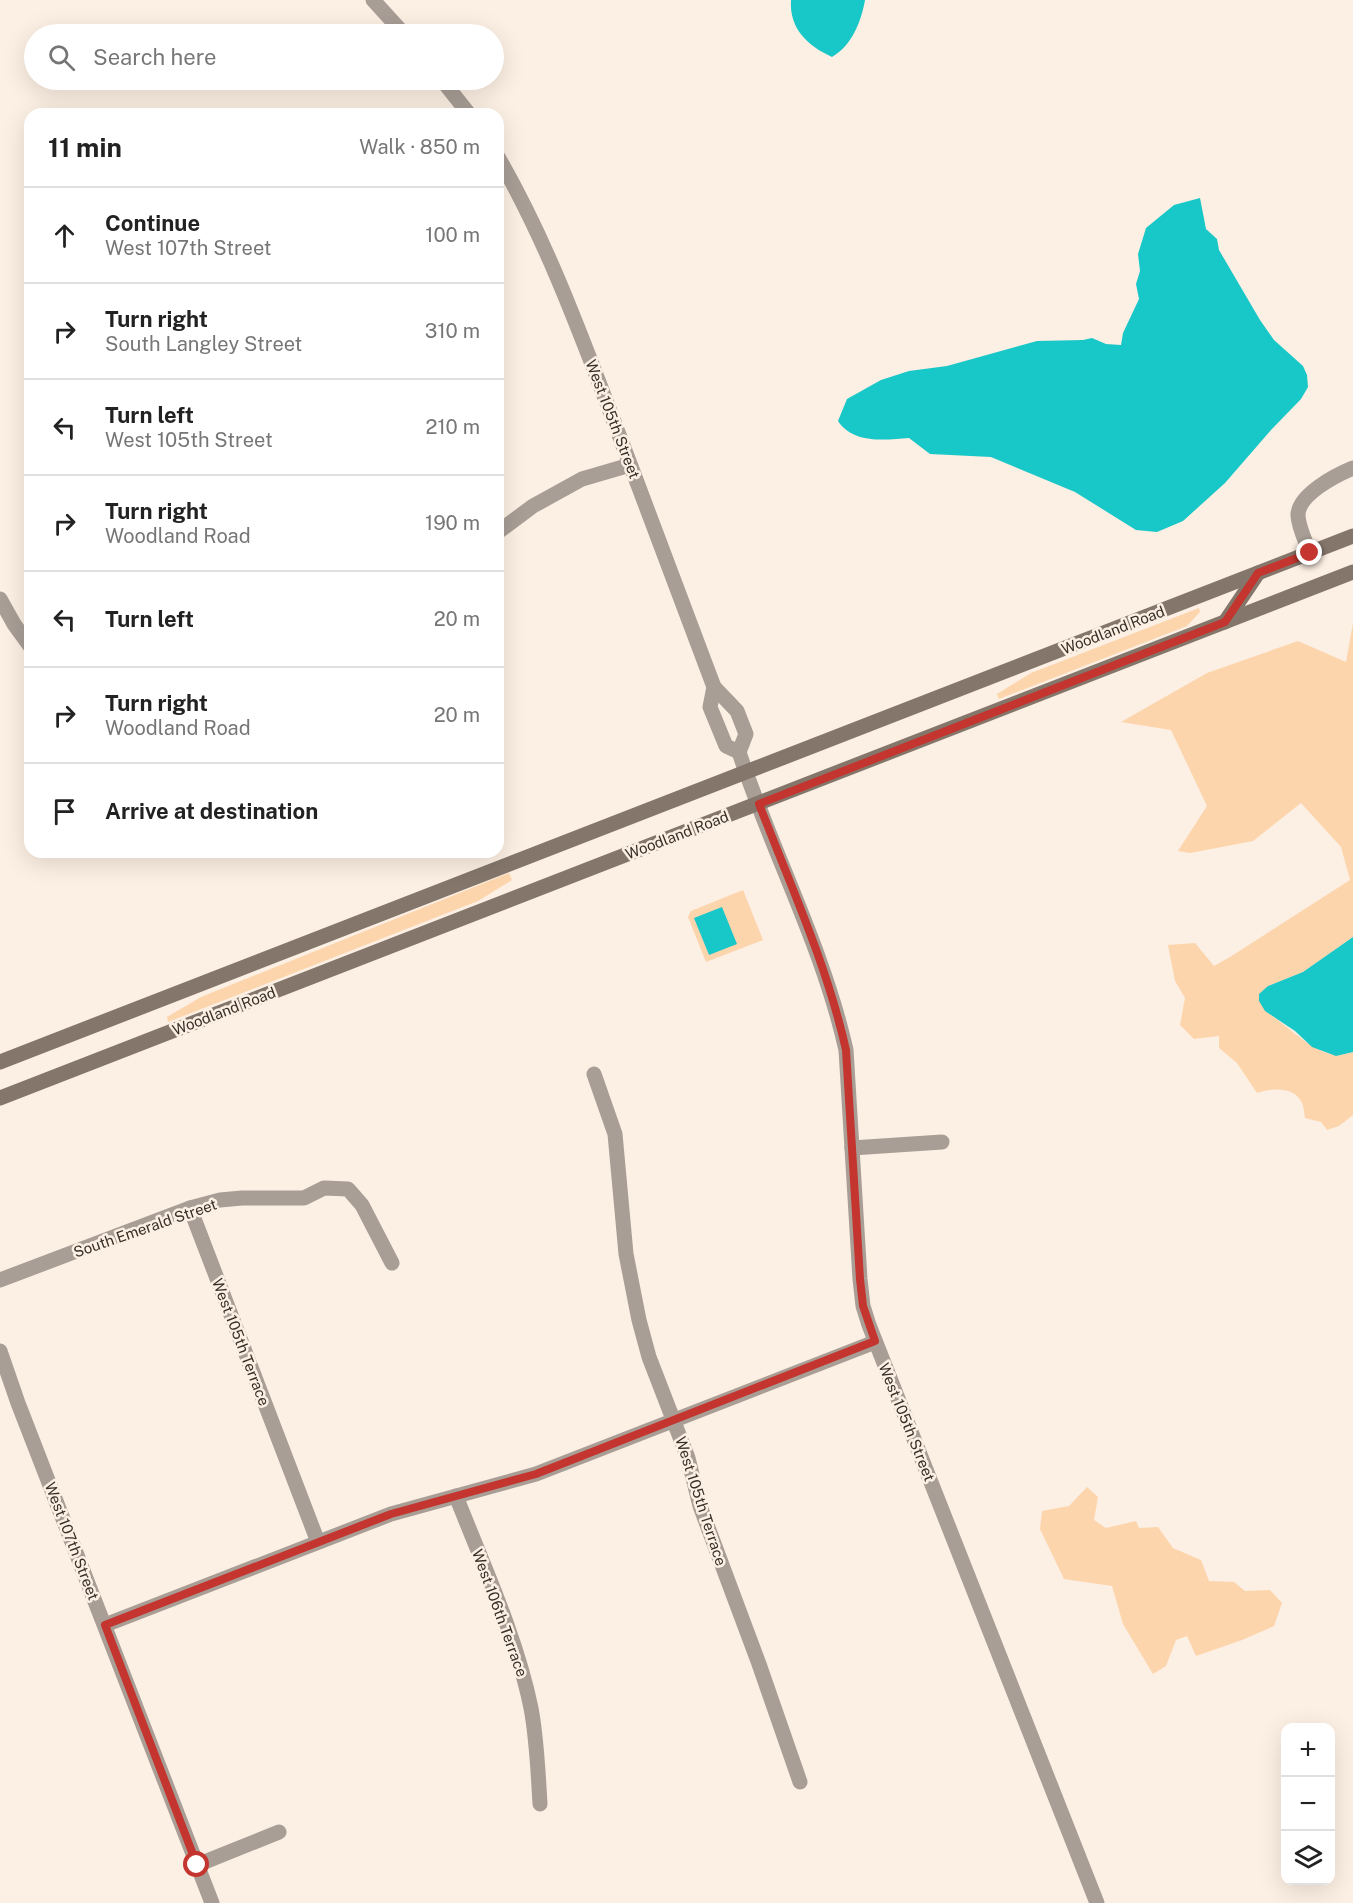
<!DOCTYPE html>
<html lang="en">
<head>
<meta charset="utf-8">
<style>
	:root { --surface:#fff; --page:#f2f2f2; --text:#222; --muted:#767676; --line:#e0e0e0 }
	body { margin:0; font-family:"Public Sans",sans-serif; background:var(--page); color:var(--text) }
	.controls { position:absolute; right:18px; bottom:18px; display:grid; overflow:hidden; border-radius:12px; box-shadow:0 6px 24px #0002 }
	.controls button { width:54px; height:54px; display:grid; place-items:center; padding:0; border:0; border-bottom:2px solid var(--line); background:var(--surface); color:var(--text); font:30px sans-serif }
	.stop { position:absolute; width:18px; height:18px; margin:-14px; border:4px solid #c3352e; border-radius:50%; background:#fff }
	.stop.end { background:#c3352e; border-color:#fff; box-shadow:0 2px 6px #0008 }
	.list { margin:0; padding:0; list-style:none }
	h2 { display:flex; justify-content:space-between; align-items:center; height:78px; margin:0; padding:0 24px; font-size:26px }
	h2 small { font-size:20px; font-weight:400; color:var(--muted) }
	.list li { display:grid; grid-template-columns:39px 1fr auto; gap:18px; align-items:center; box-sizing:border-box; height:96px; padding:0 24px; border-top:2px solid var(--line) }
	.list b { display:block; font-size:22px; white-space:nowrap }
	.list p { margin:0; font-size:20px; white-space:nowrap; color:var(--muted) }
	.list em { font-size:20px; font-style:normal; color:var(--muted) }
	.icon { flex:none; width:33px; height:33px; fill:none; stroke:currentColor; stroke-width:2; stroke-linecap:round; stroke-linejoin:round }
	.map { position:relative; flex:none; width:1353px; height:1903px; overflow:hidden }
	.search { position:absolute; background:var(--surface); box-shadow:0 6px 24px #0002; left:24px; top:24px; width:480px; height:66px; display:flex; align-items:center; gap:15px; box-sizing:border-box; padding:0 21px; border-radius:33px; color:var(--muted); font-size:22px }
	.panel { position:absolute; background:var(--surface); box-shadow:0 6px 24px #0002; left:24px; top:108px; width:480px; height:750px; border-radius:18px }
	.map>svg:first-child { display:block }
	.green { fill:#fdd5ad }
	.water { fill:#18c7c7 }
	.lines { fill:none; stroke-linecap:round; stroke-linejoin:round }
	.minor { stroke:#a89e96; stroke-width:15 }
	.secondary { stroke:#84766b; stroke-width:15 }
	.route { stroke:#c3352e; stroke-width:8 }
	.labels { text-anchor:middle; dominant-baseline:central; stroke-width:5; stroke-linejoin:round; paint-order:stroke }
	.street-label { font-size:15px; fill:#383028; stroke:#fcefe3 }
</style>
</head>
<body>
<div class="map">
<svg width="1353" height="1903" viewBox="0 0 1353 1903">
	<rect width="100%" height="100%" fill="#fcefe3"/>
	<!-- green -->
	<g class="green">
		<polygon points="1199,608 1200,612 1187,626 999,699 997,694 1031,673"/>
		<path d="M1353,623V937L1303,972L1268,986L1265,1011C1287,1025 1309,1050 1334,1055C1340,1056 1347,1053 1353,1052V1115L1339,1126L1327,1130L1321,1122L1305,1118C1304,1113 1304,1107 1302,1103C1295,1086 1271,1088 1257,1093L1237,1063L1219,1048V1036L1194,1039L1180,1025L1185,998L1175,981L1168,945L1195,943L1214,966L1230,957L1350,880L1341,847L1301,803L1253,841L1190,853L1178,851L1207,806L1171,730L1121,722L1207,673L1298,641L1346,662Z"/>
		<polygon points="509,873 512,880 478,901 168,1022 167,1017 201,997"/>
		<polygon points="743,890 763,940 706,962 688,917 691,911"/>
		<polygon points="1087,1487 1098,1497 1094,1520 1106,1528 1136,1521 1139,1528 1158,1527 1173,1548 1201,1560 1209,1581 1234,1582 1245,1591 1270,1590 1282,1603 1274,1626 1242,1640 1196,1656 1187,1636 1176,1640 1166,1666 1153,1674 1123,1624 1112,1586 1064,1579 1040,1529 1042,1511 1069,1506"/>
	</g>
	<!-- water -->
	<g class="water">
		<path d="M791,0H865C861,22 852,45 832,57C808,46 789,29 791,0Z"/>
		<path d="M1200,198L1206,229L1217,239L1219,250L1260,320L1274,340L1303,366L1307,375L1308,387L1301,399L1271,430L1225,483L1183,521L1157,532L1136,530L1075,492L991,457L930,454L909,438C885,440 853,444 838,421L847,399L881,380L909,371L947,366L1037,341L1083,340L1092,338L1106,344L1121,345L1123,333L1139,299L1136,284L1140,271L1138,254L1146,228L1174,205Z"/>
		<polygon points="722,907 737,944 709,955 694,918"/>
		<polygon points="1353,937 1353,1052 1336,1056 1312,1047 1295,1031 1265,1011 1259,1001 1259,994 1268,986 1303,972"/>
	</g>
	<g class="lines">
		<!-- minor -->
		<g class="minor">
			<polyline points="373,0 404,34"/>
			<polyline points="442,80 469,114"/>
			<path d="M498,157C546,240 579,330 613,419C647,508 680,597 714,687L737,711L746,734L739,752C772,852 823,947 846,1050L860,1279L863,1306L869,1325L1097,1903"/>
			<polyline points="498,532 533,506 582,479 630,465"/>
			<path d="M1310,553C1306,542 1299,529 1298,516C1297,495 1336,475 1353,468"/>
			<polyline points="0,599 14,624 30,646"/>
			<polyline points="714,687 710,707 726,746 739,752"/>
			<polyline points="594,1074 615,1134 626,1254 639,1320 649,1357 688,1458 700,1506 759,1664 800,1782"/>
			<polyline points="852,1148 942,1142"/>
			<polyline points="190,1208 318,1542"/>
			<polyline points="0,1280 190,1208 220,1200 242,1198 304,1198 324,1188 348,1189 362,1205 392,1263"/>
			<polyline points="0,1351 18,1403 212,1903"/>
			<path d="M456,1496C483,1565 516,1635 531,1708C537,1740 538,1772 540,1804"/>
			<polyline points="105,1625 391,1514 536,1474 875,1342"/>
			<polyline points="197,1865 279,1832"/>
		</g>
		<!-- secondary -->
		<g class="secondary">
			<polyline points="1225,622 1258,573"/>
			<polyline points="0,1062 1353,536"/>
			<polyline points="0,1098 1353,572"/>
		</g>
	</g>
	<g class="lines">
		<!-- route -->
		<path class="route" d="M197,1865L105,1625L391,1514L536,1474L875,1341L863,1306L860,1279L846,1050C827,965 790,884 759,804L1225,622L1258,573L1310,553"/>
	</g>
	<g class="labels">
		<!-- street labels -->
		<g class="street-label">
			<text transform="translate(613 419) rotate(69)">West 105th Street</text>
			<text transform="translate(1113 630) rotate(-21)">Woodland Road</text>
			<text transform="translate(677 835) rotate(-21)">Woodland Road</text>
			<text transform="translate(224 1011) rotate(-21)">Woodland Road</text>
			<text transform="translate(145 1228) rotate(-19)">South Emerald Street</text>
			<text transform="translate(241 1342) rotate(69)">West 105th Terrace</text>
			<text transform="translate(907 1422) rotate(68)">West 105th Street</text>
			<text transform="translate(701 1501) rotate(72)">West 105th Terrace</text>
			<text transform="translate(72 1541) rotate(69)">West 107th Street</text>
			<text transform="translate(500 1613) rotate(70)">West 106th Terrace</text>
		</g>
	</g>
</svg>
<div class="controls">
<button>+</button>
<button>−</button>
<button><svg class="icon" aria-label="layers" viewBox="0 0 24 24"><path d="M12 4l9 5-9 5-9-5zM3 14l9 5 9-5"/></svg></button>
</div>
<div class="stop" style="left:197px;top:1865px"></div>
<div class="stop end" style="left:1310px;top:553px"></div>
<div class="search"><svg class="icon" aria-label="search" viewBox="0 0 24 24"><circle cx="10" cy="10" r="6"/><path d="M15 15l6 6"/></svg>Search here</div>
<section class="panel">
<h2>11 min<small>Walk · 850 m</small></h2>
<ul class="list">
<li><svg class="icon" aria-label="ahead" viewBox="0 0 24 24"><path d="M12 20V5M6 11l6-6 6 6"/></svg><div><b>Continue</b><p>West 107th Street</p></div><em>100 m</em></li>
<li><svg class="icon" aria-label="right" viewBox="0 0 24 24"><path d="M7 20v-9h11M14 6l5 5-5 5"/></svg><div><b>Turn right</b><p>South Langley Street</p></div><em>310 m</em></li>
<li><svg class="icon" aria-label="left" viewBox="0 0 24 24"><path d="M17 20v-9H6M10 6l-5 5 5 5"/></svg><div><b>Turn left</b><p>West 105th Street</p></div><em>210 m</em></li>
<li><svg class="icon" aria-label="right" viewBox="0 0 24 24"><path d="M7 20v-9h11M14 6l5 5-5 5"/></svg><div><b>Turn right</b><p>Woodland Road</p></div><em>190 m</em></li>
<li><svg class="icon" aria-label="left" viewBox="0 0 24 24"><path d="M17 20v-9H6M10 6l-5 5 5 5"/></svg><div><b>Turn left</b></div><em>20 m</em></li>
<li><svg class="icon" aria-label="right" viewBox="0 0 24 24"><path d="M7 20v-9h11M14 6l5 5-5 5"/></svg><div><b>Turn right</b><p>Woodland Road</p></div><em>20 m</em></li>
<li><svg class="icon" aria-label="arrive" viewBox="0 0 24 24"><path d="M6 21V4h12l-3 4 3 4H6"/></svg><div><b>Arrive at destination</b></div></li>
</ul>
</section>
</div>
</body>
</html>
